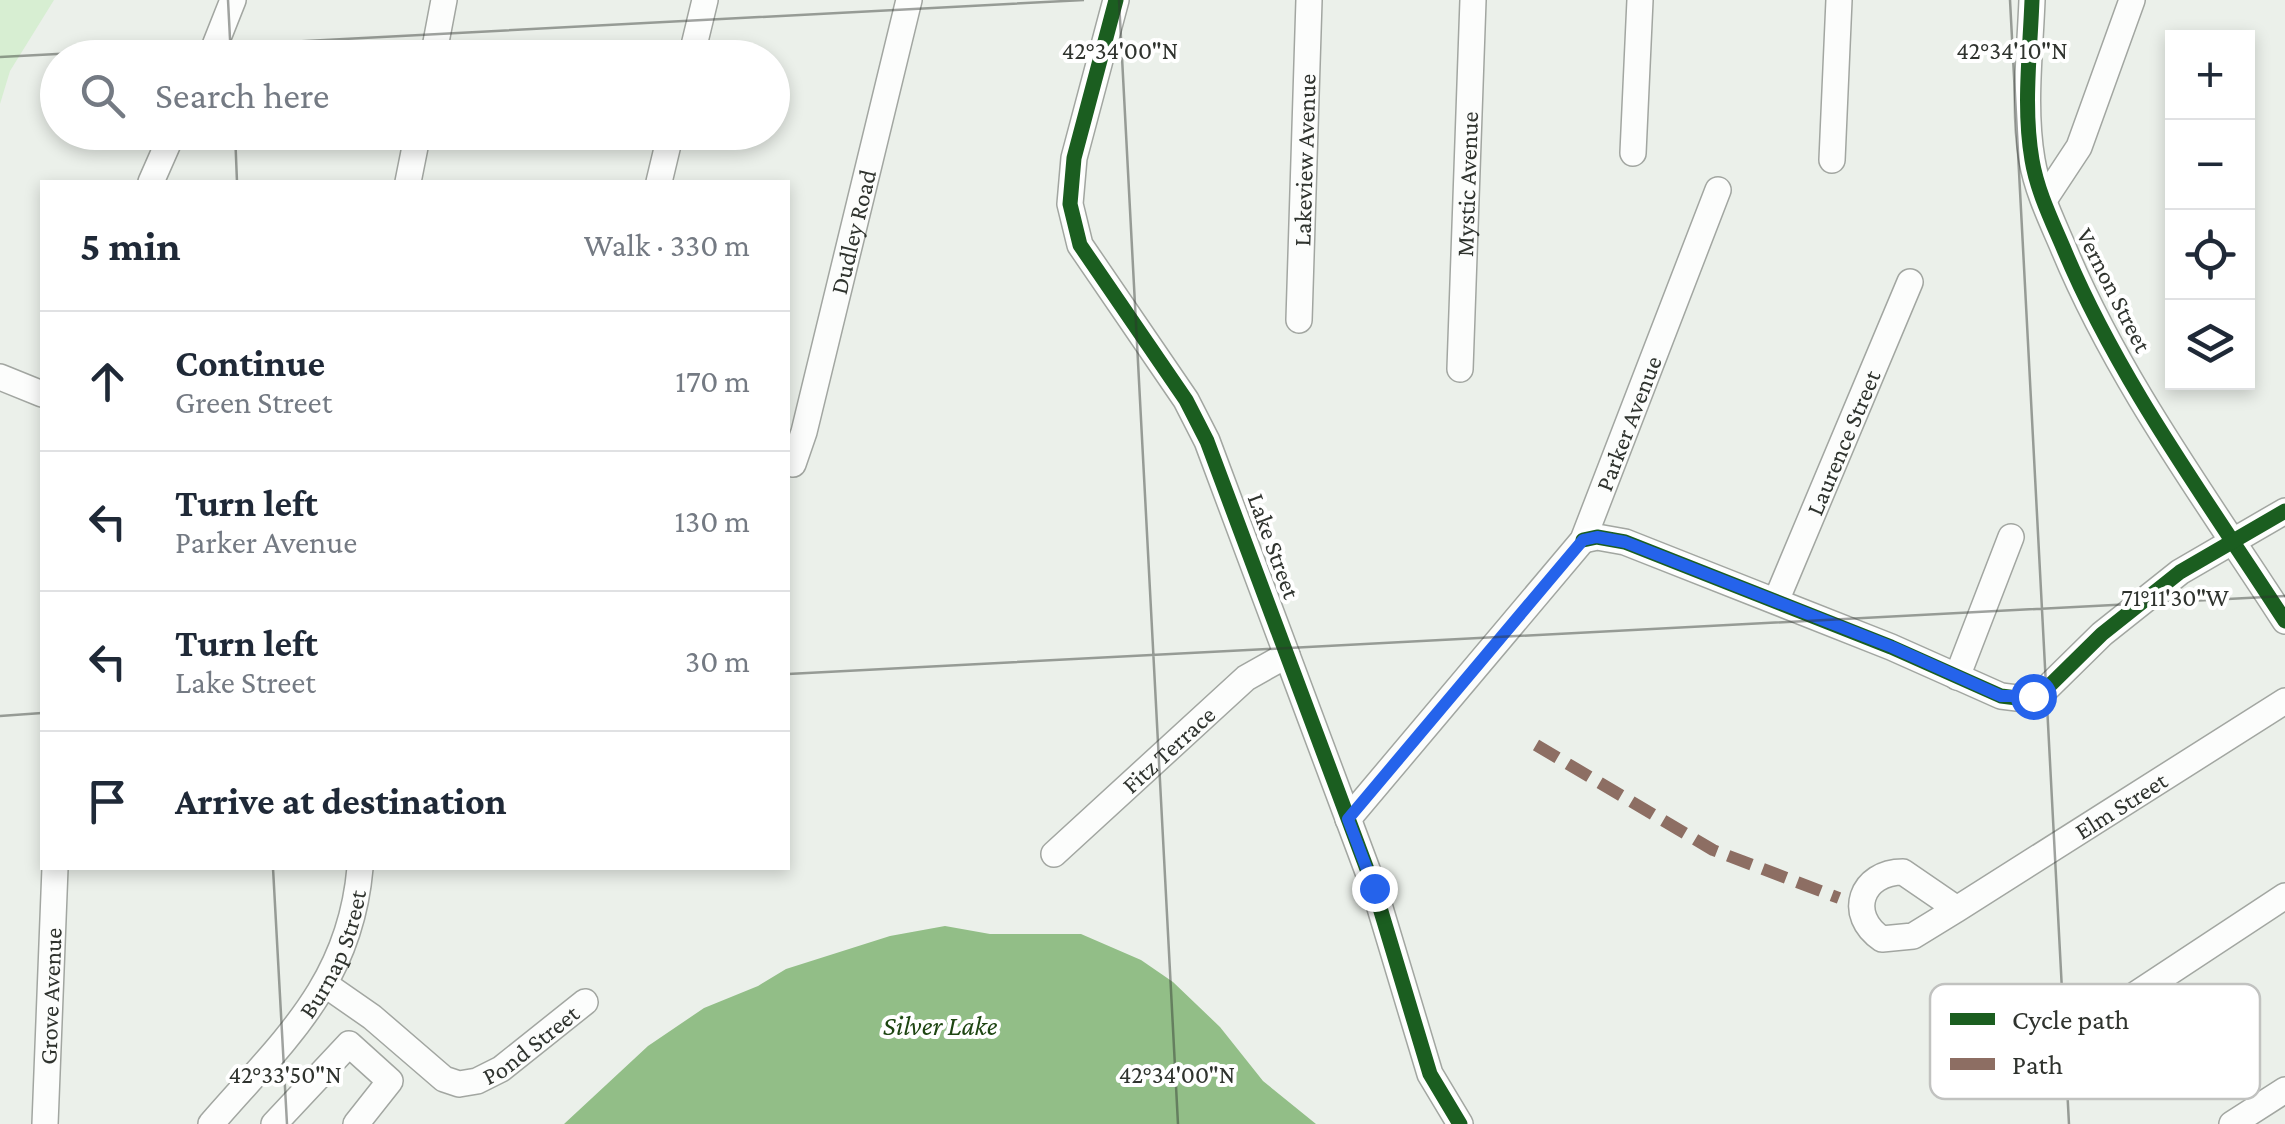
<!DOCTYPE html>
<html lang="en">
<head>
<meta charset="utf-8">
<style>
	:root { --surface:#fff; --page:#f6f6f7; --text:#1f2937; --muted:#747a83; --line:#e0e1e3 }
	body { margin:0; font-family:"Crimson Pro",serif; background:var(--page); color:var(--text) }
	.controls { position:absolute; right:30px; top:30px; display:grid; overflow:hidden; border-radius:0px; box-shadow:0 5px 15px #0003 }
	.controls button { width:90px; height:90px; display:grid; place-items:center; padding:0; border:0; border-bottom:2px solid var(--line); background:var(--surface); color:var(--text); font:50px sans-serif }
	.stop { position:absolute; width:30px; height:30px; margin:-22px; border:8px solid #2563eb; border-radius:50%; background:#fff }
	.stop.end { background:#2563eb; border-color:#fff; box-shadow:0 2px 10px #0008 }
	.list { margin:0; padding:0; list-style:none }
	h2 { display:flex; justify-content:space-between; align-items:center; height:130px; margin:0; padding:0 40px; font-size:42px }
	h2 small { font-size:32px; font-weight:400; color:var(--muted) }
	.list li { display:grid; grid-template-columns:65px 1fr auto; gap:30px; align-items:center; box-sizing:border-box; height:140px; padding:0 40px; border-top:2px solid var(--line) }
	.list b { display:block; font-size:38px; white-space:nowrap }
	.list p { margin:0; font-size:32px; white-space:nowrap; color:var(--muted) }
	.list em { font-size:32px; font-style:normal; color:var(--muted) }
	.icon { flex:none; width:55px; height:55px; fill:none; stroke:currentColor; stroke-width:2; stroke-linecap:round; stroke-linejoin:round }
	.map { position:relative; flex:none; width:2285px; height:1124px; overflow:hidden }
	.search { position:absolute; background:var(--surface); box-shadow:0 5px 15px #0003; left:40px; top:40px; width:750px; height:110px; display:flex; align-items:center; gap:25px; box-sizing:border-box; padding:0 35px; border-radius:55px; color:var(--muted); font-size:38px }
	.panel { position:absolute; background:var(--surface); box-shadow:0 5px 15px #0003; left:40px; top:180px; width:750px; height:690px; border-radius:0px }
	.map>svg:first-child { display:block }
	.green { fill:#d7eed2 }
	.water { fill:#92be87 }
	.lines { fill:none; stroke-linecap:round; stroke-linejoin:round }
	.minor-casing { stroke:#a2a6a1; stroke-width:28 }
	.minor { stroke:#fcfdfc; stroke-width:25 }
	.quiet { stroke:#8d6e63; stroke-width:12; stroke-dasharray:25 12; stroke-linecap:butt }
	.cycleway-casing { stroke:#fff; stroke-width:21 }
	.cycleway { stroke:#1b5e20; stroke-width:15 }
	.route { stroke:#2563eb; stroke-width:12 }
	.ticks { fill:none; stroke:#2f332e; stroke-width:2.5; stroke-opacity:0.45 }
	.labels { text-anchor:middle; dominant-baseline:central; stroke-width:8; stroke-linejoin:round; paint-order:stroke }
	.street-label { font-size:25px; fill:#2f332e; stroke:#fff }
	.water-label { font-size:28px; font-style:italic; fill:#1e4612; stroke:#fff }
	.key { fill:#fff; stroke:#c1c2c0; stroke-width:2.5 }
	.key-label { font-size:28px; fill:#2f332e }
	.ticks-label { font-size:25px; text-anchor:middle; fill:#2f332e; stroke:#fff; stroke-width:8; stroke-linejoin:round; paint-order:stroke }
</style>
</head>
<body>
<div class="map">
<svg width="2285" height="1124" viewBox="0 0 2285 1124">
	<rect width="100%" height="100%" fill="#ebf0ea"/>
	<!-- green -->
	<polygon class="green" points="0,0 54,0 10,71 0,104"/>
	<!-- water -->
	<polygon class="water" points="945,926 990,934 1081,934 1141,960 1173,982 1220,1027 1263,1081 1316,1124 564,1124 648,1046 704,1008 758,986 786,969 890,936"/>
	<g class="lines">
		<defs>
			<g id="minor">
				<polyline points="1116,0 1074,158 1070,204 1080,245 1186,400 1207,441 1374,888 1430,1074 1460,1124"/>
				<path d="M2032,0C2030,53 2023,108 2032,160C2037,190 2051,219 2063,247C2118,380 2207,500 2285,621"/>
				<polyline points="210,58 233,0"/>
				<polyline points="433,58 444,0"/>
				<polyline points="691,58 705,0"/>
				<polyline points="1633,153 1640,0"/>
				<polyline points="1832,160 1839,0"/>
				<polyline points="151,182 173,132"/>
				<polyline points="408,182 418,132"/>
				<polyline points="659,182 671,132"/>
				<polyline points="2044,200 2079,147 2132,0"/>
				<path id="s1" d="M1299,320L1309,0"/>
				<path id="s2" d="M1460,369L1473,0"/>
				<polyline points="0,377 42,394"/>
				<path id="s3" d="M788,463L793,464L804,432L909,0"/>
				<polyline points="1583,540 1597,537 1625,542 1891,647 2001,696 2025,699 2042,693 2102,634 2180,572 2285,511"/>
				<path id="s4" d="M1776,601L1910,282"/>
				<polyline points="1957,677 2011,537"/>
				<path id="s5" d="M1348,819L1583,540L1718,190"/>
				<path id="s6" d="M1054,854L1246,678L1287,655"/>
				<path id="s7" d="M1957,909L1903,872C1861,872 1846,915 1882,939L1913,936L1957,909L2285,701"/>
				<path id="s8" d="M326,985L372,1017L444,1079L459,1084L477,1081L501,1069L585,1002"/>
				<polyline points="2009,1078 2285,896"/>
				<path id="s9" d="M45,1124L55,868"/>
				<path id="s10" d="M211,1124C283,1041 350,984 360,868"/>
				<polyline points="274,1124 349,1044 390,1081 356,1124"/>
				<polyline points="2232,1124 2285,1090"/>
			</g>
		</defs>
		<!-- minor casing -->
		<use href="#minor" class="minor-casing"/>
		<!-- minor -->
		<use href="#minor" class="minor"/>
		<!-- quiet -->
		<polyline class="quiet" points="1536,745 1713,850 1839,898"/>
		<defs>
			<g id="cycleway">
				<polyline points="1116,0 1074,158 1070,204 1080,245 1186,400 1207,441 1374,888 1430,1074 1460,1124"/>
				<path d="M2032,0C2030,53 2023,108 2032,160C2037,190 2051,219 2063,247C2118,380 2207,500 2285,621"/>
				<polyline points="1583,540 1597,537 1625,542 1891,647 2001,696 2025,699 2042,693 2102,634 2180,572 2285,511"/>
			</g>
		</defs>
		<!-- cycleway casing -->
		<use href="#cycleway" class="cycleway-casing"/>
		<!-- cycleway -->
		<use href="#cycleway" class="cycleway"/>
	</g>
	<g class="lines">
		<!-- route -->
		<polyline class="route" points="1374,888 1348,819 1583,540 1597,537 1625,542 1892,647 2001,696 2033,696"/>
	</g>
	<!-- ticks -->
	<path class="ticks" d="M228,0L231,58M1119,0L1178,1124M2010,0L2069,1124M0,57L1084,0M235,132L237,182M788,674L2285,596M0,716L42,713M273,868L287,1124"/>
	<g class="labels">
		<!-- street labels -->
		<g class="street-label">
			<text stroke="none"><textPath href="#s1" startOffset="160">Lakeview Avenue</textPath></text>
			<text stroke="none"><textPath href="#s2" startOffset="185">Mystic Avenue</textPath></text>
			<text stroke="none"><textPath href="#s3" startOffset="245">Dudley Road</textPath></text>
			<text transform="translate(2114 290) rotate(63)">Vernon Street</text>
			<text stroke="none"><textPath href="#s5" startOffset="490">Parker Avenue</textPath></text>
			<text stroke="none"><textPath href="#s4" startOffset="172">Laurence Street</textPath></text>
			<text transform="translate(1274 546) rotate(70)">Lake Street</text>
			<text stroke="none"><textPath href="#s6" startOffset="155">Fitz Terrace</textPath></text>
			<text stroke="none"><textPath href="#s7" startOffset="442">Elm Street</textPath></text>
			<text stroke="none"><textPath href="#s10" startOffset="212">Burnap Street</textPath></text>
			<text stroke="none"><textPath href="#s9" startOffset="128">Grove Avenue</textPath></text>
			<text stroke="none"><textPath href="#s8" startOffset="250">Pond Street</textPath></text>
		</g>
		<!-- water labels -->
		<g class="water-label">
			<text x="940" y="1025">Silver Lake</text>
		</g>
	</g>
	<!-- legend -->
	<rect x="1930" y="984" width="330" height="115" rx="15" class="key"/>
	<rect x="1950" y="1013" width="45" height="12" fill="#1b5e20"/>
	<rect x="1950" y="1058" width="45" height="12" fill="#8d6e63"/>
	<g class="key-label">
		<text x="2012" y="1029">Cycle path</text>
		<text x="2012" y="1074">Path</text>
	</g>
	<g class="ticks-label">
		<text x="1120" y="59">42°34'00"N</text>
		<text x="2012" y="59">42°34'10"N</text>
		<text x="2175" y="606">71°11'30"W</text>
		<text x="285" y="1083">42°33'50"N</text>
		<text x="1177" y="1083">42°34'00"N</text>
	</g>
</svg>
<div class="controls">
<button>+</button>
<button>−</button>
<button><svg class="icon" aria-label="locate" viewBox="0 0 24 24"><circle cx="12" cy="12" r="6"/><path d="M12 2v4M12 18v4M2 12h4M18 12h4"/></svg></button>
<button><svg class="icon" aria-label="layers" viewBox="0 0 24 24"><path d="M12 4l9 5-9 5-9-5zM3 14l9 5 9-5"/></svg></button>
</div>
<div class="stop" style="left:2033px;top:696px"></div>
<div class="stop end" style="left:1374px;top:888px"></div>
<div class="search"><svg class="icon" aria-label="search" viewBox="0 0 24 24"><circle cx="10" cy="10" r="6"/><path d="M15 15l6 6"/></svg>Search here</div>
<section class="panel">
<h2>5 min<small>Walk · 330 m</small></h2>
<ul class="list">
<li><svg class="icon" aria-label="ahead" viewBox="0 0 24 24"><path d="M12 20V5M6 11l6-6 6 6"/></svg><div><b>Continue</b><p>Green Street</p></div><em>170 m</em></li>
<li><svg class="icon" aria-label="left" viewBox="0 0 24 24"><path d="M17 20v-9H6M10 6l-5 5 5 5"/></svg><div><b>Turn left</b><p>Parker Avenue</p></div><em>130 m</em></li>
<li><svg class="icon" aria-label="left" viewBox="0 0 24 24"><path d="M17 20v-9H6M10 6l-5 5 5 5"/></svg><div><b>Turn left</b><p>Lake Street</p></div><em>30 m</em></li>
<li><svg class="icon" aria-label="arrive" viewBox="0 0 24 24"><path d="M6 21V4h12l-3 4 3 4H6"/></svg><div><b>Arrive at destination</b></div></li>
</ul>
</section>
</div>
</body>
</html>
